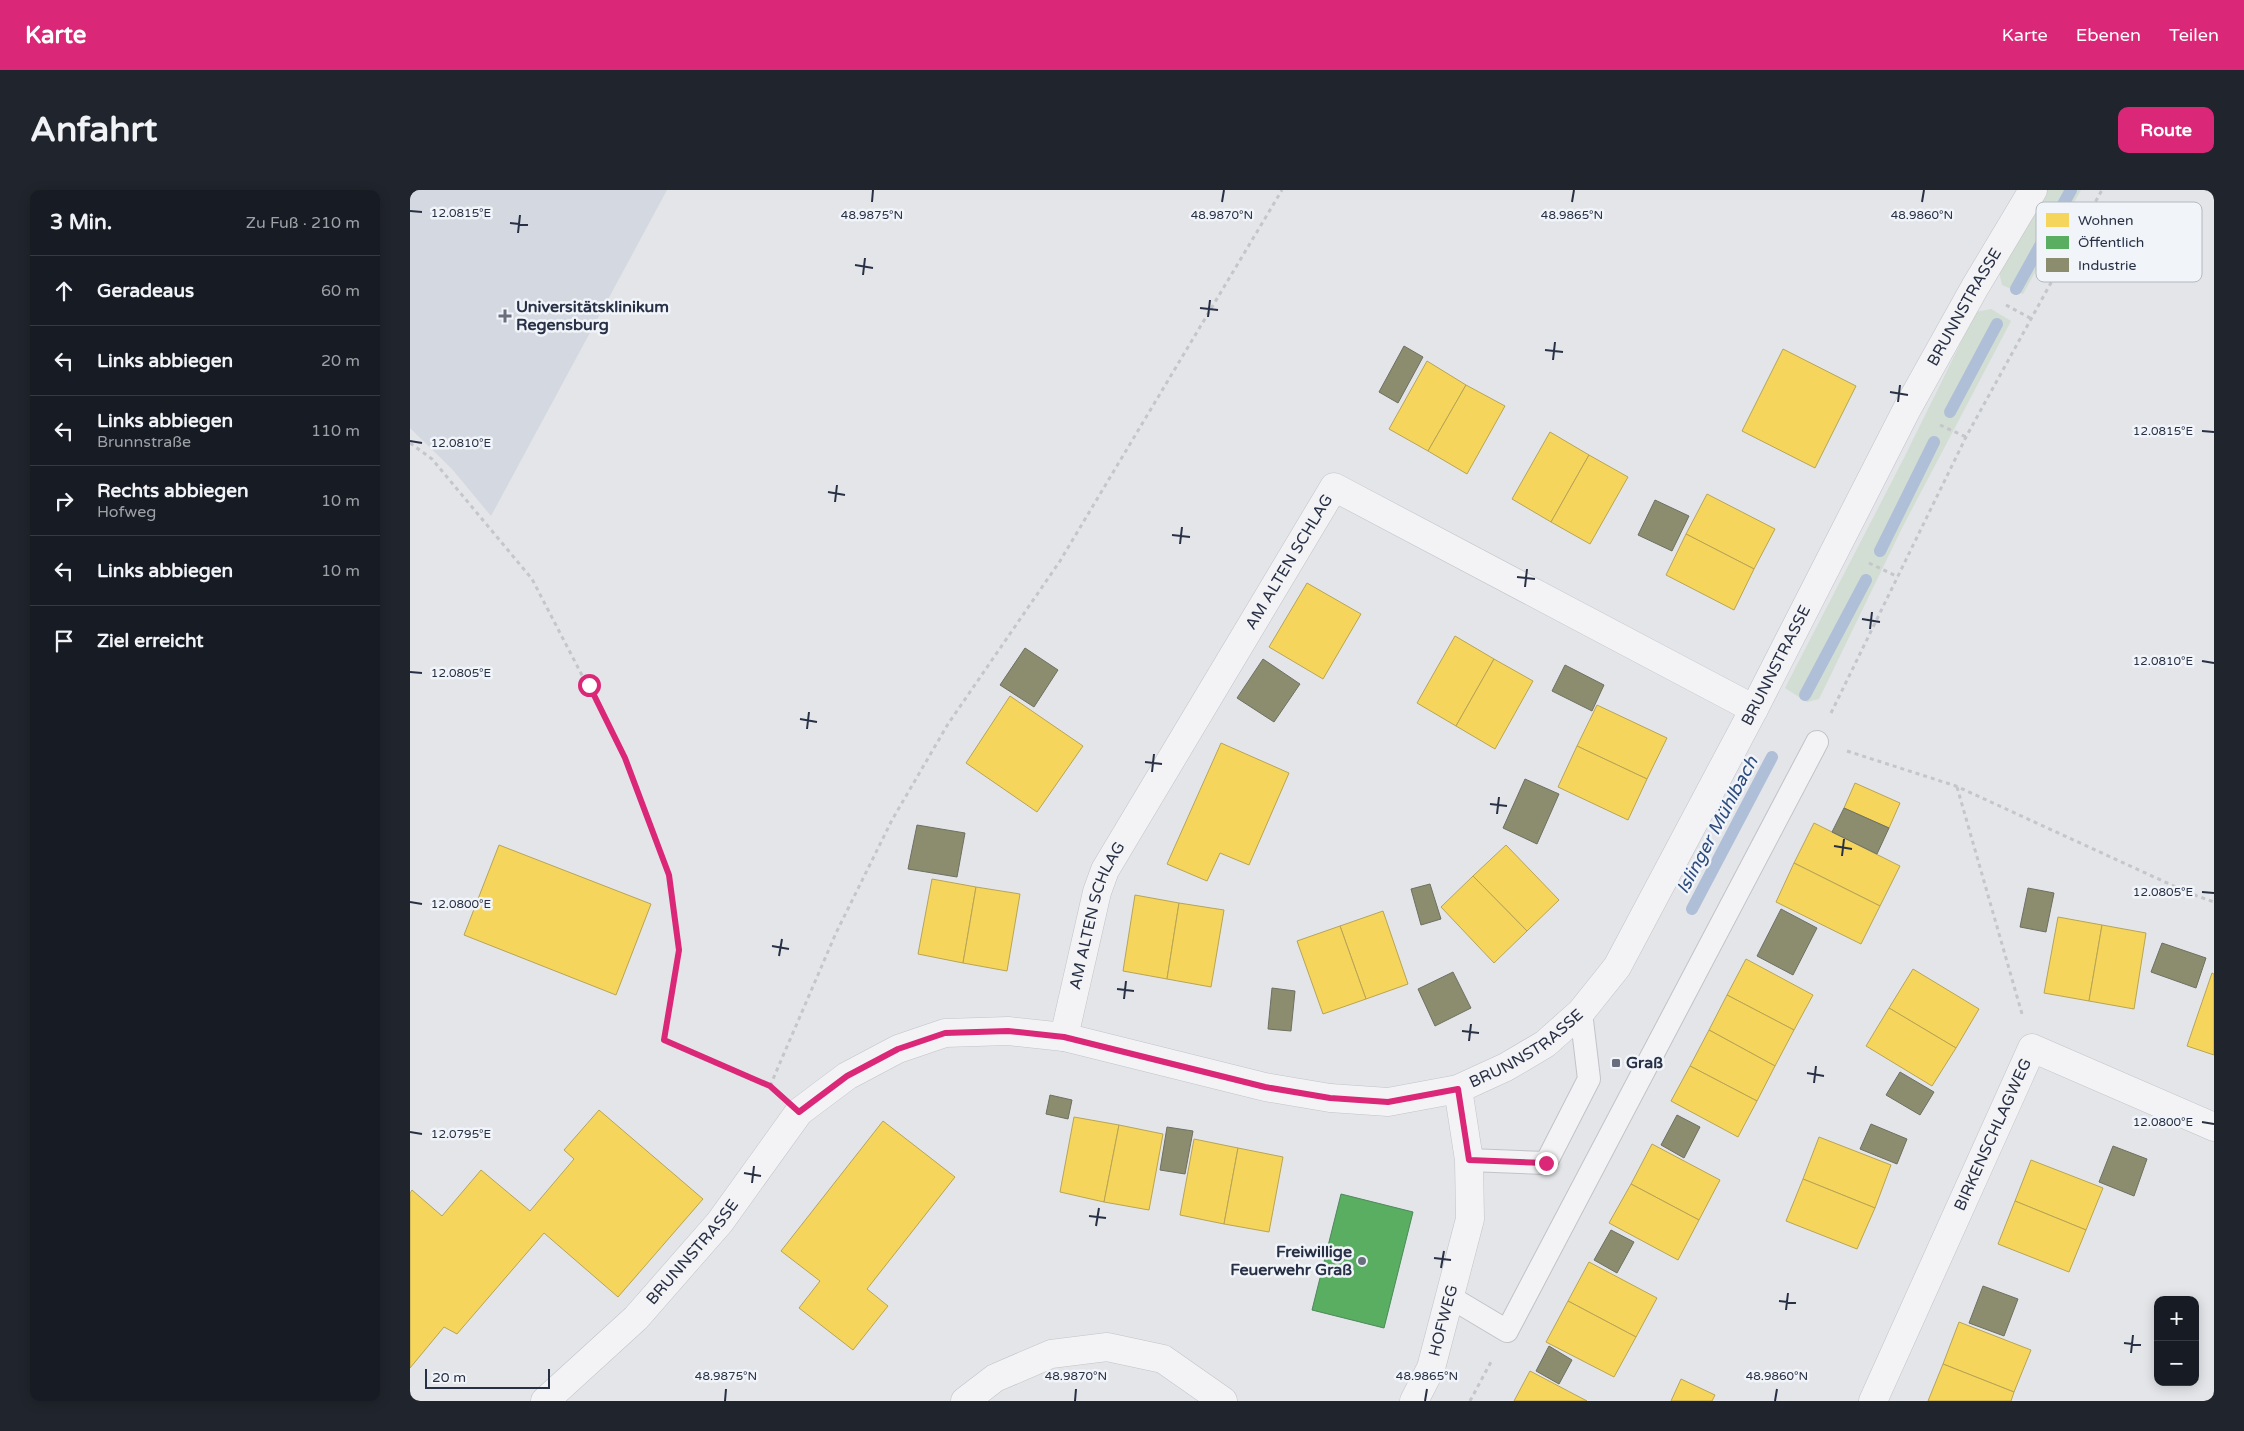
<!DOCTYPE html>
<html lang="de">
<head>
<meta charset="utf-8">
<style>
	:root { --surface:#171b24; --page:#20242c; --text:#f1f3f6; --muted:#9ea1a6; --line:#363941; --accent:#db2777 }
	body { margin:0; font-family:"Varela Round",sans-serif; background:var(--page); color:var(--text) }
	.controls { position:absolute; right:15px; bottom:15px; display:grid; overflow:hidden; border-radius:10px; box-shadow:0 2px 12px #0003 }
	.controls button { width:45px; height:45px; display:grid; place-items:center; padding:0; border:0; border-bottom:1px solid var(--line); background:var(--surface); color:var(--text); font:25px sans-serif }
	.scale { position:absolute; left:15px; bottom:12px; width:125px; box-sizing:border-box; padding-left:5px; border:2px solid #273045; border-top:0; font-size:14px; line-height:18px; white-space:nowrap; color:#273045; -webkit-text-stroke:4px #f1f4f8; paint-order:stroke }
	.stop { position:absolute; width:15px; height:15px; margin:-11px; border:4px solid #db2777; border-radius:50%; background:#fff }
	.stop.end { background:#db2777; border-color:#fff; box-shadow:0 1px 5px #0008 }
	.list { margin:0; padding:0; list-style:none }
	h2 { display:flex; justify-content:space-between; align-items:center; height:65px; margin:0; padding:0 20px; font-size:21px }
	h2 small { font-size:16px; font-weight:400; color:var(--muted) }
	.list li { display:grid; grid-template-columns:32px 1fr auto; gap:15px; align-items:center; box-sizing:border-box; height:70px; padding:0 20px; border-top:1px solid var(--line) }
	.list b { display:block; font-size:19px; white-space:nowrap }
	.list p { margin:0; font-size:16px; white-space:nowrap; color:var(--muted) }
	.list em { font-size:16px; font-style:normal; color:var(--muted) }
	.icon { flex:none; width:28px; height:28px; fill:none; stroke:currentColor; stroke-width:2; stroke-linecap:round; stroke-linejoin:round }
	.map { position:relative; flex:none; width:1804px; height:1211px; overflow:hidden; border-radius:10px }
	header { display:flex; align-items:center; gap:30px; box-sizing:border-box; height:70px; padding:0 25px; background:var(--accent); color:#fff }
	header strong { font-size:24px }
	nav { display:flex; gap:28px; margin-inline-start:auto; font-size:18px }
	.intro { display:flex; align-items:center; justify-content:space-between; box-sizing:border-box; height:120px; padding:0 30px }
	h1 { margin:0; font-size:35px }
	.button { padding:12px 22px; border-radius:10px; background:var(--accent); color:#fff; font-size:18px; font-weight:700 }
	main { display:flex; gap:30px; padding:0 30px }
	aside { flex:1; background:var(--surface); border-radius:10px; box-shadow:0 2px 12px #0003 }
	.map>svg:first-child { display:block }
	.built { fill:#d4d8e0 }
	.green { fill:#d2ddd3 }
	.homes { fill:#f6d55c; stroke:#b8a455 }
	.public { fill:#5aae61; stroke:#4b8859 }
	.industry { fill:#8c8c6e; stroke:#6e7062 }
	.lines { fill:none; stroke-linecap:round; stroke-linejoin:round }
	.stream { stroke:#afbfd7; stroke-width:12 }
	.service-casing { stroke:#c1c3c7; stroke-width:24 }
	.minor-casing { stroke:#c1c3c7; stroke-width:29 }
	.tertiary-casing { stroke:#c1c3c7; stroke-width:29 }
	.path { stroke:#c4c6ca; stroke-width:3; stroke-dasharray:4 4; stroke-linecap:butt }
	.service { stroke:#f3f3f5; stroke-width:22 }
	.minor { stroke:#f3f3f5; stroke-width:28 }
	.tertiary { stroke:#f3f3f5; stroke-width:28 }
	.route { stroke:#db2777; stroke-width:6 }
	.ticks { fill:none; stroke:#273045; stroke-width:2 }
	.poi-dot { fill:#696f7e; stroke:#f1f4f8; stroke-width:2 }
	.labels { text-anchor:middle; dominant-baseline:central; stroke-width:5; stroke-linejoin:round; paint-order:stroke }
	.poi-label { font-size:16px; font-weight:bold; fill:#273045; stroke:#f1f4f8; text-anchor:start }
	.street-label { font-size:16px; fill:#273045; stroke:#f1f4f8 }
	.water-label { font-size:18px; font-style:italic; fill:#2d4c7e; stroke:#f1f4f8 }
	.key { fill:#f1f4f8; stroke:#b4b9c2; stroke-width:1 }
	.key-label { font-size:14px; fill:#273045 }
	.ticks-label { font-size:12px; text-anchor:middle; fill:#273045; stroke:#f1f4f8; stroke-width:5; stroke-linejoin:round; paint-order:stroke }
</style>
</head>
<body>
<header>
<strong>Karte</strong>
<nav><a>Karte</a><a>Ebenen</a><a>Teilen</a></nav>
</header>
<div class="intro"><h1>Anfahrt</h1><a class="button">Route</a></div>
<main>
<aside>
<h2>3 Min.<small>Zu Fuß · 210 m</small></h2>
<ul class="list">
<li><svg class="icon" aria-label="ahead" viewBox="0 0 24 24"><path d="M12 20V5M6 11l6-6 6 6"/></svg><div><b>Geradeaus</b></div><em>60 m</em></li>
<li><svg class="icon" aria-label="left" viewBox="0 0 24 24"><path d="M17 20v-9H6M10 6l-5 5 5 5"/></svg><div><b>Links abbiegen</b></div><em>20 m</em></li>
<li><svg class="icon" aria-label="left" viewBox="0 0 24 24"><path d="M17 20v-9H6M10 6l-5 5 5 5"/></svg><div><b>Links abbiegen</b><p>Brunnstraße</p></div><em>110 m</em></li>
<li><svg class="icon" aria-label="right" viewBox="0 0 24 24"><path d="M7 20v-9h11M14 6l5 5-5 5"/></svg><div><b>Rechts abbiegen</b><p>Hofweg</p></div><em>10 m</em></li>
<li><svg class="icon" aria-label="left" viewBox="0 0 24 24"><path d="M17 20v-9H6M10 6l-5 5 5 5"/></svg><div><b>Links abbiegen</b></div><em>10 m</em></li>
<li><svg class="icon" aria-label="arrive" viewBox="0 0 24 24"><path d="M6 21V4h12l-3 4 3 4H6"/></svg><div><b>Ziel erreicht</b></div></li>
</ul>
</aside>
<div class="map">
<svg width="1804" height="1211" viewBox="0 0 1804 1211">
	<rect width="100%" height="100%" fill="#e3e5e9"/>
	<!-- built -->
	<polygon class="built" points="0,0 257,0 81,326 42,279 0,238"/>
	<!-- green -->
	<g class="green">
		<polygon points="1635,0 1671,0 1613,104 1592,95 1589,81"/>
		<polygon points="1581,119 1601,131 1492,338 1409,509 1397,512 1375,498 1493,270 1566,122"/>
	</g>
	<!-- homes -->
	<g class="homes">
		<polygon points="1373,159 1446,196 1405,278 1332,241"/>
		<polygon points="1017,171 1056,195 1018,261 979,239"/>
		<polygon points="1056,195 1095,216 1057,284 1018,261"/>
		<polygon points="1140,242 1179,265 1141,332 1102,309"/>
		<polygon points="1179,265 1218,287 1180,354 1141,332"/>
		<polygon points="1297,304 1365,339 1344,379 1276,344"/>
		<polygon points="1276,344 1344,379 1324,420 1256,385"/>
		<polygon points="897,393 951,424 913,489 859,457"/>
		<polygon points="1045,446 1084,469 1046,536 1007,513"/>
		<polygon points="1084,469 1123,491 1085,559 1046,536"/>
		<polygon points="600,506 673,556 627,622 556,573"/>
		<polygon points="1187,515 1257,548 1237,589 1167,556"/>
		<polygon points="811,553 879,583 839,675 810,663 797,691 757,674"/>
		<polygon points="1167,556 1237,589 1218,630 1148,597"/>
		<polygon points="1445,593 1490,613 1479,638 1434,618"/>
		<polygon points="1404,633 1490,676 1470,716 1384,673"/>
		<polygon points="89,655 241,714 206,805 54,745"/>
		<polygon points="1096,655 1149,710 1117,741 1063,686"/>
		<polygon points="1384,673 1470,716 1451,754 1366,712"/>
		<polygon points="1063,686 1117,741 1084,773 1031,717"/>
		<polygon points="522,689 566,697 553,773 508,764"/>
		<polygon points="566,697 610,704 597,781 553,773"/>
		<polygon points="725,705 769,713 757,789 713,781"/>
		<polygon points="769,713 814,720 801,797 757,789"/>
		<polygon points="973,721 998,794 956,809 930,736"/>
		<polygon points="1648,727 1692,735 1679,811 1634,803"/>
		<polygon points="1692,735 1736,743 1724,819 1679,811"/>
		<polygon points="930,736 956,809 913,824 887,751"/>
		<polygon points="1336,769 1403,805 1384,840 1317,805"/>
		<polygon points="1503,779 1569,819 1546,858 1479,818"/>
		<polygon points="1802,783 1804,784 1804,865 1777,856"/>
		<polygon points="1317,805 1384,840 1365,876 1299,840"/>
		<polygon points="1479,818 1546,858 1522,896 1456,856"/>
		<polygon points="1299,840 1365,876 1347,911 1280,876"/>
		<polygon points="1280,876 1347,911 1328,947 1261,911"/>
		<polygon points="189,920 293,1009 208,1107 134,1043 47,1144 34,1137 0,1178 0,1003 2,1000 32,1026 71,980 120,1021 164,969 154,960"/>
		<polygon points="664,927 709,935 694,1012 650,1002"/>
		<polygon points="473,931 545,987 457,1099 478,1116 443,1160 389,1118 410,1091 371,1061"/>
		<polygon points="709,935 753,944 739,1020 694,1012"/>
		<polygon points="1409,947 1481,975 1465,1018 1393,989"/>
		<polygon points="784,949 828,958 814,1034 770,1025"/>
		<polygon points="1242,954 1310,990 1289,1030 1221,994"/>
		<polygon points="828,958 873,967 859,1042 814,1034"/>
		<polygon points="1621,970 1693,998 1676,1040 1605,1011"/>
		<polygon points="1393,989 1465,1018 1447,1059 1376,1031"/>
		<polygon points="1221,994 1289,1030 1268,1070 1199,1033"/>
		<polygon points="1605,1011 1676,1040 1659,1082 1588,1054"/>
		<polygon points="1179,1072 1247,1108 1226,1147 1158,1111"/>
		<polygon points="1158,1111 1226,1147 1204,1187 1136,1152"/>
		<polygon points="1549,1132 1621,1160 1604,1202 1533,1174"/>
		<polygon points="1533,1174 1604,1202 1601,1211 1518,1211"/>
		<polygon points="1120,1181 1177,1211 1104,1211"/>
		<polygon points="1271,1189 1305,1205 1302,1211 1261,1211"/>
	</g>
	<!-- public -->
	<polygon class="public" points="931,1004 1003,1022 974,1138 902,1120"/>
	<!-- industry -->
	<g class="industry">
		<polygon points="994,156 1013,167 988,213 969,202"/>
		<polygon points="1245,310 1279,326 1262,361 1228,345"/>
		<polygon points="615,458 648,480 624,517 590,495"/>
		<polygon points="853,469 890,494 864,532 827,508"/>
		<polygon points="1155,475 1194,495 1182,521 1142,501"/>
		<polygon points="1115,589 1149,604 1127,654 1093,638"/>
		<polygon points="1434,618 1479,638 1467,664 1422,642"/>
		<polygon points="507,635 555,643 547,687 498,679"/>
		<polygon points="1020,694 1031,729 1011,735 1001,699"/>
		<polygon points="1618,698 1644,703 1636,742 1610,737"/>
		<polygon points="1371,719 1407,738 1383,785 1347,766"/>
		<polygon points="1752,753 1796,768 1786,798 1741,782"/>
		<polygon points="1043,782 1061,818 1025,836 1008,799"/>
		<polygon points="862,798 885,801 881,841 858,839"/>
		<polygon points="1490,882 1524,902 1510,925 1476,905"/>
		<polygon points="640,905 662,910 658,929 636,924"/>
		<polygon points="1267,925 1290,937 1274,968 1251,955"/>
		<polygon points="1461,934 1497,949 1487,974 1450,959"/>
		<polygon points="757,937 783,941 775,984 750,980"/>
		<polygon points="1703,956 1737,969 1724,1006 1689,992"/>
		<polygon points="1201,1040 1224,1052 1207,1083 1184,1070"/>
		<polygon points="1573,1096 1608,1109 1594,1146 1559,1133"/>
		<polygon points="1139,1156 1162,1170 1149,1194 1126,1181"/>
	</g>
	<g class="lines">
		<!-- stream -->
		<g class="stream">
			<polyline points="1606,99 1661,0"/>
			<polyline points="1540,222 1587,134"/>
			<polyline points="1470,361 1524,252"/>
			<polyline points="1395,505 1456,390"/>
			<polyline points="1282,719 1362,567"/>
		</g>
		<defs>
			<g id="service">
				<polyline points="1059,970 1136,973 1179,889 1171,822"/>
				<polyline points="1040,1107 1097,1141 1407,552"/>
			</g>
			<g id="minor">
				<path id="s1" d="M654,847L687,702L695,680L924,297L1344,519"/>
				<polyline points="555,1211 585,1188 641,1164 697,1157 753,1169 813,1211"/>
				<path id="s2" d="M1004,1211L1021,1178L1060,1029L1059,970L1048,899"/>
				<path id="s3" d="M1463,1211L1622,858L1804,937"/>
			</g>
			<g id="tertiary">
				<path id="s4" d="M135,1211L226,1128L310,1032L389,922L437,886L488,859L535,843L598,841L654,847L855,897L920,908L978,912L1048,899L1096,877L1135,854L1171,822L1207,777L1344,519L1497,219L1565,97L1623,0"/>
			</g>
		</defs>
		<!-- service casing -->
		<use href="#service" class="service-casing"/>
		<!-- minor casing -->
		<use href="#minor" class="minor-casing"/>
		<!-- tertiary casing -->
		<use href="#tertiary" class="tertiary-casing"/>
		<!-- path -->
		<g class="path">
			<polyline points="1596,115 1620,128"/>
			<polyline points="1530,235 1556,247"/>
			<polyline points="0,253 22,269 122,389 215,568 259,685 269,760 254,850 360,896"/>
			<polyline points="1459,373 1488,387"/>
			<polyline points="1421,523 1556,247 1692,0"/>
			<polyline points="1437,561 1546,596 1779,703 1804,712"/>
			<polyline points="1547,597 1612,824"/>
			<polyline points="360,896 426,743 482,630 538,534 650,371 872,0"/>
			<polyline points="1060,1211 1082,1170"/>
		</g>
		<!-- service -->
		<use href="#service" class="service"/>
		<!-- minor -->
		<use href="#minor" class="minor"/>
		<!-- tertiary -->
		<use href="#tertiary" class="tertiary"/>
	</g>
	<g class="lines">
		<!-- route -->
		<polyline class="route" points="179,495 215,568 259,685 269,760 254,850 360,896 389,922 437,886 488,859 535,843 598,841 654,847 855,897 920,908 978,912 1048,899 1059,970 1136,973"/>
	</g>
	<!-- ticks -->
	<path class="ticks" d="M462,12L463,0M812,12L814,0M1162,12L1164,0M1512,12L1514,0M0,21L12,22M100,33L118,35M108,43L110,25M445,75L463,78M453,85L455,68M790,118L808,120M798,127L800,110M1135,160L1153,162M1143,170L1145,152M1480,202L1498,205M1488,212L1490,195M1792,241L1804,242M0,251L12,253M418,302L435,305M425,312L427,295M762,345L780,347M770,354L772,337M1107,387L1125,389M1115,397L1117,379M1452,429L1470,432M1460,439L1462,422M1792,471L1804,473M0,482L12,483M390,529L407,532M397,539L399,522M735,572L752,574M742,582L744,564M1080,614L1097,616M1087,624L1089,607M1424,656L1442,659M1432,666L1434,649M1792,702L1804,703M0,712L12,714M362,756L379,759M369,766L372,749M707,799L724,801M714,809L716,791M1052,841L1069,843M1059,851L1061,834M1397,883L1414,886M1404,893L1406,876M1792,932L1804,934M0,942L12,944M334,983L351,986M342,993L344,976M679,1026L696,1028M686,1036L689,1018M1024,1068L1041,1070M1031,1078L1034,1061M1369,1111L1386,1113M1376,1120L1378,1103M1714,1153L1731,1155M1721,1163L1723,1145M315,1211L316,1199M665,1211L666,1199M1015,1211L1017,1199M1365,1211L1367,1199"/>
	<!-- markers -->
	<g class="poi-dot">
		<path d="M92.5 118.5h5v5h5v5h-5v5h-5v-5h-5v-5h5z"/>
		<rect x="1201" y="868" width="10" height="10" rx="2.5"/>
		<circle cx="952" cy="1071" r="5"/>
	</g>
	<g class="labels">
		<!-- poi labels -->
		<g class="poi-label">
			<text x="106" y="117">Universitätsklinikum<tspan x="106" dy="18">Regensburg</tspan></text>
			<text x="1216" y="873">Graß</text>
			<text x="942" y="1062" text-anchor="end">Freiwillige<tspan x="942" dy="18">Feuerwehr Graß</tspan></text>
		</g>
		<!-- street labels -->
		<g class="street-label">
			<text stroke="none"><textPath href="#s4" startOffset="2025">BRUNNSTRASSE</textPath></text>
			<text stroke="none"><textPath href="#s1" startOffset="531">AM ALTEN SCHLAG</textPath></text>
			<text stroke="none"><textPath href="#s4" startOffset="1620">BRUNNSTRASSE</textPath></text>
			<text stroke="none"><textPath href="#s1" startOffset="126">AM ALTEN SCHLAG</textPath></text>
			<text stroke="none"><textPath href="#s4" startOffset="1155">BRUNNSTRASSE</textPath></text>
			<text stroke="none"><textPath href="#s3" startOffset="292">BIRKENSCHLAGWEG</textPath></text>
			<text stroke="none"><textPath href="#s4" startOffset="210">BRUNNSTRASSE</textPath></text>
			<text stroke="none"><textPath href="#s2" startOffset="86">HOFWEG</textPath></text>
		</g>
		<!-- water labels -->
		<g class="water-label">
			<text transform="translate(1307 635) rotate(-62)">Islinger Mühlbach</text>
		</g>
	</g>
	<!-- legend -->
	<rect x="1626" y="12" width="166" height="80" rx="8" class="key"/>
	<rect x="1636" y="23" width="23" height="14" fill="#f6d55c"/>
	<rect x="1636" y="46" width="23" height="13" fill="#5aae61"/>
	<rect x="1636" y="68" width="23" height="14" fill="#8c8c6e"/>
	<g class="key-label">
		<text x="1668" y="35">Wohnen</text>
		<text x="1668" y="57">Öffentlich</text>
		<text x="1668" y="80">Industrie</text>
	</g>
	<g class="ticks-label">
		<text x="51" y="27">12.0815°E</text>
		<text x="462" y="29">48.9875°N</text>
		<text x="812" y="29">48.9870°N</text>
		<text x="1162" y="29">48.9865°N</text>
		<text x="1512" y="29">48.9860°N</text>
		<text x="1753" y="245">12.0815°E</text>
		<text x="51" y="257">12.0810°E</text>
		<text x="1753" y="475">12.0810°E</text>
		<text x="51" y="487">12.0805°E</text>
		<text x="1753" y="706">12.0805°E</text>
		<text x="51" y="718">12.0800°E</text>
		<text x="1753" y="936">12.0800°E</text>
		<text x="51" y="948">12.0795°E</text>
		<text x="316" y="1190">48.9875°N</text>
		<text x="666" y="1190">48.9870°N</text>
		<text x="1017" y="1190">48.9865°N</text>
		<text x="1367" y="1190">48.9860°N</text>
	</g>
</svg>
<div class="controls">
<button>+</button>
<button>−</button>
</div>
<div class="scale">20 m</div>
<div class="stop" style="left:179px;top:495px"></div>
<div class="stop end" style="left:1136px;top:973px"></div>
</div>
</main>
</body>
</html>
